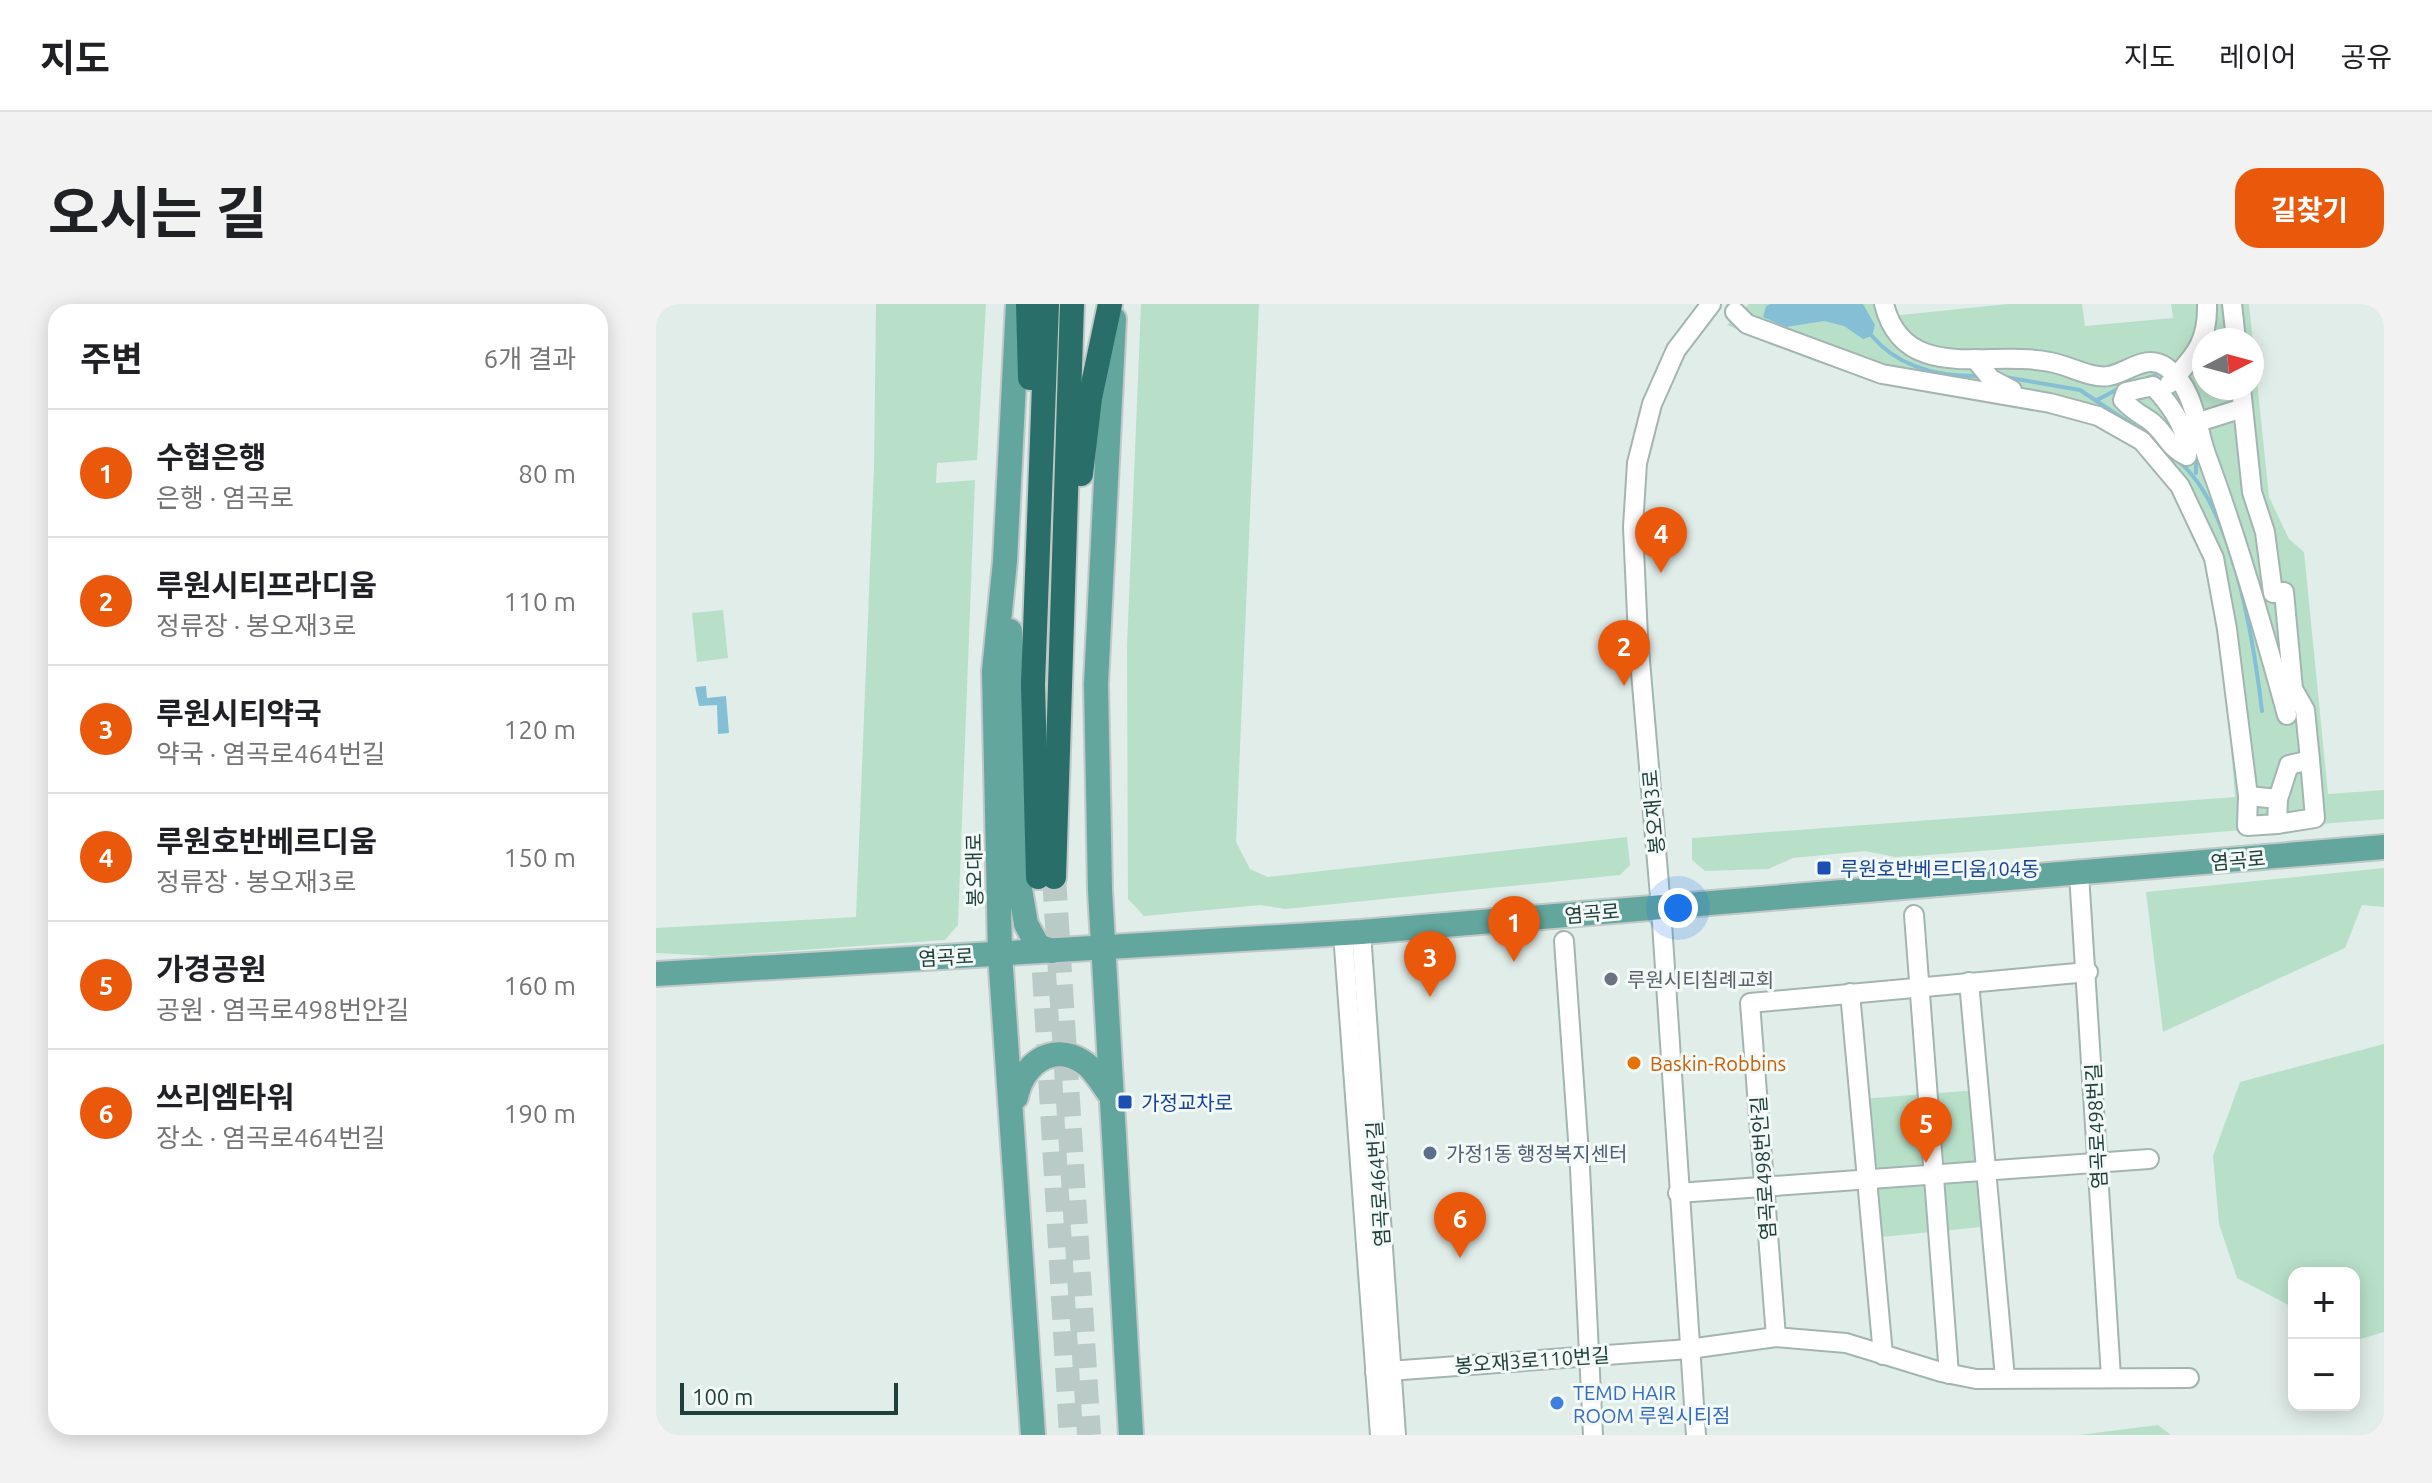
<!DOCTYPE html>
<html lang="ko">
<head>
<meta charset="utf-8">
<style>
	:root { --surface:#fff; --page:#f2f2f2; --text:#202124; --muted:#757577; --line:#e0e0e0; --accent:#ea580c }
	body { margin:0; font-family:Ubuntu,"Noto Sans KR",sans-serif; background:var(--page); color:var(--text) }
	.controls { position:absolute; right:24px; bottom:24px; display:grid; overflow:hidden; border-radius:16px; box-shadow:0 4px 20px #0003 }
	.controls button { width:72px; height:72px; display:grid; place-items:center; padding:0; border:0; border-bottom:2px solid var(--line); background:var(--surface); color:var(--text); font:40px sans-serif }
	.compass { position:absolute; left:1536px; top:24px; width:72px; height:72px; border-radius:50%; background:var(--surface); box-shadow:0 4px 20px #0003; rotate:84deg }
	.scale { position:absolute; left:24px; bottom:20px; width:218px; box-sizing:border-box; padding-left:8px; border:4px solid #203f3b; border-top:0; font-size:22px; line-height:28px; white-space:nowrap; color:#203f3b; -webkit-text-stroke:6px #f2f9f6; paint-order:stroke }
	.you { position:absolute; left:1022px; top:604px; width:28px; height:28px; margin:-20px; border:6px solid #fff; border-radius:50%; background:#1a73e8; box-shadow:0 0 0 12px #1a73e833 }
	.badge { display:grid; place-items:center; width:52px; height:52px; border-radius:50%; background:var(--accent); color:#fff; font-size:26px; font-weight:700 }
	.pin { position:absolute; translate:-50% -66px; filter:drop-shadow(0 2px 4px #0008) }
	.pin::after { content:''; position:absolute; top:42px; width:28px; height:24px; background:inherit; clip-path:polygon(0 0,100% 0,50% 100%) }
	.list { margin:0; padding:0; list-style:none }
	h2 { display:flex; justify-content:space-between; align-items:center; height:104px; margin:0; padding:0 32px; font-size:34px }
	h2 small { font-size:26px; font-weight:400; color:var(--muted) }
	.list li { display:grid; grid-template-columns:52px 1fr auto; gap:24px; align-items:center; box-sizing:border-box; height:128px; padding:0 32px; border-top:2px solid var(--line) }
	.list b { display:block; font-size:30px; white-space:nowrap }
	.list p { margin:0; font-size:26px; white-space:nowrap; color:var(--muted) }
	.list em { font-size:26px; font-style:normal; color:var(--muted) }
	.map { position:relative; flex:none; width:1728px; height:1131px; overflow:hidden; border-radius:24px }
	header { display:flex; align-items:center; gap:48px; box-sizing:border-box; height:112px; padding:0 40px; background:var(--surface); border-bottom:2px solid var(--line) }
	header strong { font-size:38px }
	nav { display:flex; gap:44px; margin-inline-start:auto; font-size:28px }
	.intro { display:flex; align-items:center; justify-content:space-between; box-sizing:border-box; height:192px; padding:0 48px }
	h1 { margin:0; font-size:56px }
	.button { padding:20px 36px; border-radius:24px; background:var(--accent); color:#fff; font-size:28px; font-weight:700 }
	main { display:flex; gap:48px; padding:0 48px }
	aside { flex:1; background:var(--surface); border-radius:24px; box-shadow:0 4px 20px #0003 }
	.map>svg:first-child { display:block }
	.green { fill:#b8e0c8; fill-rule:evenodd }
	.water { fill:#85bfd6 }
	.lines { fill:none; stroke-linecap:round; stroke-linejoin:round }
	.stream { stroke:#85bfd6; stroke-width:4 }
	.highway-tunnel { stroke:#bacac6; stroke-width:24; stroke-dasharray:24 12; stroke-linecap:butt }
	.minor-casing { stroke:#a3b5b1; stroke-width:22 }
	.major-casing { stroke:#c1c9c8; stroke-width:28 }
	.highway-casing { stroke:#c1c9c8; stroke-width:28 }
	.minor { stroke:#fff; stroke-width:18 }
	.major { stroke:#62a69d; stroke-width:24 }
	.highway { stroke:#296e68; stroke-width:24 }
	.transit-dot { fill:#1a4fb4; stroke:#f2f9f6; stroke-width:3 }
	.worship-dot { fill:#6b7280; stroke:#f2f9f6; stroke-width:3 }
	.food-dot { fill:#e8710a; stroke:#f2f9f6; stroke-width:3 }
	.service-dot { fill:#5c6f8a; stroke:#f2f9f6; stroke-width:3 }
	.shop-dot { fill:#3f7fe0; stroke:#f2f9f6; stroke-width:3 }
	.labels { text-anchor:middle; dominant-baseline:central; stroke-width:6; stroke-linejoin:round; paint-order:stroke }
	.street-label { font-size:20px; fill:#203f3b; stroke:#f2f9f6 }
	.transit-label { font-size:20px; fill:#164399; stroke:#f2f9f6; text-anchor:start }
	.worship-label { font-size:20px; fill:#5b616d; stroke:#f2f9f6; text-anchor:start }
	.food-label { font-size:20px; fill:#c56008; stroke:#f2f9f6; text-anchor:start }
	.service-label { font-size:20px; fill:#4e5e75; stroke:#f2f9f6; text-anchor:start }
	.shop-label { font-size:20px; fill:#366cbe; stroke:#f2f9f6; text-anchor:start }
</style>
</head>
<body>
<header>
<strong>지도</strong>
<nav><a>지도</a><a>레이어</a><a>공유</a></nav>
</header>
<div class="intro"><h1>오시는 길</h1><a class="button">길찾기</a></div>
<main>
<aside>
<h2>주변<small>6개 결과</small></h2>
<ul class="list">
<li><span class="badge">1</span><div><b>수협은행</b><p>은행 · 염곡로</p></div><em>80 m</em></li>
<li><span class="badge">2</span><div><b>루원시티프라디움</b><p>정류장 · 봉오재3로</p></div><em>110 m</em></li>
<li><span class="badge">3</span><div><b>루원시티약국</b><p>약국 · 염곡로464번길</p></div><em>120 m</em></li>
<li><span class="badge">4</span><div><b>루원호반베르디움</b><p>정류장 · 봉오재3로</p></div><em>150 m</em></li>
<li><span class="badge">5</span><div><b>가경공원</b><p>공원 · 염곡로498번안길</p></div><em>160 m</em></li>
<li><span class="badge">6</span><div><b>쓰리엠타워</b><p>장소 · 염곡로464번길</p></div><em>190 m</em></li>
</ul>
</aside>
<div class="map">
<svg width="1728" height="1131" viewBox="0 0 1728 1131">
	<rect width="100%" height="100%" fill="#e1ede9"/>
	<!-- green -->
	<g class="green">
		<polygon points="220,0 330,0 321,156 281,159 280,179 319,176 302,621 289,636 58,652 0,649 0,624 200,613 218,163"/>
		<polygon points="485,0 603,0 580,538 594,565 612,573 971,533 974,561 964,571 629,605 605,601 488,612 472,595 471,342"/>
		<path d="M1093,0H1233L1235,12L1352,0H1426L1429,22L1517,14L1515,0H1593L1613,193L1633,235L1648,248L1672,490L1728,486V515L1260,552L1239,553L1209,547L1137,554L1112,565L1049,567L1036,556V534L1579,493L1565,322L1546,242L1529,202L1487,146L1428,112L1217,75L1161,58L1071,21ZM1548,36H1596V84H1548Z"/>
		<polygon points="67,306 72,354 41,358 36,309"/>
		<polygon points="1728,564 1728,603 1706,601 1689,644 1507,728 1490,588"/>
		<polygon points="1728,740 1728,1028 1701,1036 1698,969 1638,969 1638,1004 1581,974 1563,920 1557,852 1584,778"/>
		<polygon points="1323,786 1335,922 1216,934 1204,795"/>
		<polygon points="1502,1121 1515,1131 1422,1131"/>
	</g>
	<!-- water -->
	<g class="water">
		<polygon points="1115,0 1207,0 1219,21 1216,32 1207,35 1188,22 1168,17 1130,23 1107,13 1110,2"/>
		<polygon points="50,382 51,394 70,392 73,429 62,430 61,401 43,402 39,383"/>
	</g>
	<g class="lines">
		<!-- stream -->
		<g class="stream">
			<path d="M1216,32C1243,64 1285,73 1326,72"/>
			<polyline points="1343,72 1424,86 1481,124"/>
			<polyline points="1491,74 1499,72 1507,79"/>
			<polyline points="1513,85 1523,101"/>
			<polyline points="1441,96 1464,84"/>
			<polyline points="1494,134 1509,146"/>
			<polyline points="1540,147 1540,169"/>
			<path d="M1522,157C1577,201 1598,339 1606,407"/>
		</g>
		<!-- highway-tunnel -->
		<g class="highway-tunnel">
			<polyline points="398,573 433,1131"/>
			<polyline points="388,668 415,1131"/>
		</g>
		<defs>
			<g id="minor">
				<path d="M1228,0C1248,81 1334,45 1394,58C1412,61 1435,75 1453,72C1473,68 1490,49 1510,63C1538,82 1540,121 1550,150C1582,236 1607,323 1631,411"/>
				<polyline points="1576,0 1580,36"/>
				<polyline points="1079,8 1091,20 1226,70 1394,99 1442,112 1486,137 1524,182 1558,254 1571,325 1592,492"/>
				<polyline points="1319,55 1335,75 1356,86"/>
				<path d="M1513,80C1538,52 1552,40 1551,0"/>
				<path d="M1497,82C1514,100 1533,126 1531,152C1513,145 1509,127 1493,116C1482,109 1476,106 1467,96L1470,88Z"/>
				<polyline points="1585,84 1596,188 1609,228 1617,289 1628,288 1637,385 1649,406 1654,456 1633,461 1622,495 1621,520 1591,522 1592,492 1622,495"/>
				<polyline points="1533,121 1587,104"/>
				<polyline points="1621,520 1659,514 1654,456"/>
				<polyline points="1423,570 1455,1073"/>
				<polyline points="1258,611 1293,1070"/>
				<polyline points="705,628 740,1131"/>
				<polyline points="687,629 724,1131"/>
				<polyline points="908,637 924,864 937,1131"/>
				<polyline points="1313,678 1349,1074"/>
				<polyline points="1194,689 1227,1051"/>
				<polyline points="1022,889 1493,855"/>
				<polyline points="1120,1033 1094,699 1432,668"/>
				<polyline points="719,1068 1033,1045 1120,1033 1190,1039 1285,1068 1320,1075 1533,1074"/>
				<polyline points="1040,1131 1005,604 982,333 977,223 981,159 996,100 1020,46 1055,0"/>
			</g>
			<g id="major">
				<polyline points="362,0 349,257 338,367 344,650 377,1131"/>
				<polyline points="458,15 440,380 444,586 475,1131"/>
				<polyline points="354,327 364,585 370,620 382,642 396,647"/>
				<polyline points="0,670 705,628 1728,543"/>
				<path d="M360,793C366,762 395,737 427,758C439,765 447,782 456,793"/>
			</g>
			<g id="highway">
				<polyline points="372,0 374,74"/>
				<polyline points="425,170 434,94 454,0"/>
				<polyline points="382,573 377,380 391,0"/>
				<polyline points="398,573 416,0"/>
			</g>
		</defs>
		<!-- minor casing -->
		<use href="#minor" class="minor-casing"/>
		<!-- major casing -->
		<use href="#major" class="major-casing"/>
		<!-- highway casing -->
		<use href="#highway" class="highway-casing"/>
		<!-- minor -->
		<use href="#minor" class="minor"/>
		<!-- major -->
		<use href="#major" class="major"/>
		<!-- highway -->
		<use href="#highway" class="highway"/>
	</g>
	<!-- markers -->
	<g class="transit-dot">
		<rect x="1160" y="556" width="16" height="16" rx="4"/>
		<rect x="461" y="790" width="16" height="16" rx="4"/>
	</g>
	<circle class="worship-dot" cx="955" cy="675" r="8"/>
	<circle class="food-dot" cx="978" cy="759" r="8"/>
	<circle class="service-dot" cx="774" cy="849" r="8"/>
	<circle class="shop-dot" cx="901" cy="1099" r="8"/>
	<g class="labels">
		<!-- street labels -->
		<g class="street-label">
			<text transform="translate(997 508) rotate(-95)">봉오재3로</text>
			<text transform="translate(1582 556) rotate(-5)">염곡로</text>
			<text transform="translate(318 566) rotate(-91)">봉오대로</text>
			<text transform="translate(936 609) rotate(-5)">염곡로</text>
			<text transform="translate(290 653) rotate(-3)">염곡로</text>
			<text transform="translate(1440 822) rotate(-93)">염곡로498번길</text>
			<text transform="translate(1107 864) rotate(-94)">염곡로498번안길</text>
			<text transform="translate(722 880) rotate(-94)">염곡로464번길</text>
			<text transform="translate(876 1056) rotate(-4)">봉오재3로110번길</text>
		</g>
		<!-- transit labels -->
		<g class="transit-label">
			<text x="1184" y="564">루원호반베르디움104동</text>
			<text x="485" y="798">가정교차로</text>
		</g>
		<!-- worship labels -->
		<g class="worship-label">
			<text x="971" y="675">루원시티침례교회</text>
		</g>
		<!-- food labels -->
		<g class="food-label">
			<text x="994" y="759">Baskin-Robbins</text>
		</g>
		<!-- service labels -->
		<g class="service-label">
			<text x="790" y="849">가정1동 행정복지센터</text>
		</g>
		<!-- shop labels -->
		<g class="shop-label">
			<text x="917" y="1088">TEMD HAIR<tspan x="917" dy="23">ROOM 루원시티점</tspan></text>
		</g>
	</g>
</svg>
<div class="controls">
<button>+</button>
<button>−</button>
</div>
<svg class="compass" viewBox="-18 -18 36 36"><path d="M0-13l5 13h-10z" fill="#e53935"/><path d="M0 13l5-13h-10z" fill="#757577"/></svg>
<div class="scale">100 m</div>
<div class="you"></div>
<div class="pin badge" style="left:858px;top:658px">1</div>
<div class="pin badge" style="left:968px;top:382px">2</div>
<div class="pin badge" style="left:774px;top:693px">3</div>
<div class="pin badge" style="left:1005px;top:269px">4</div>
<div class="pin badge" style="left:1270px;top:859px">5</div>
<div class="pin badge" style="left:804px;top:954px">6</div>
</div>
</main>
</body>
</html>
